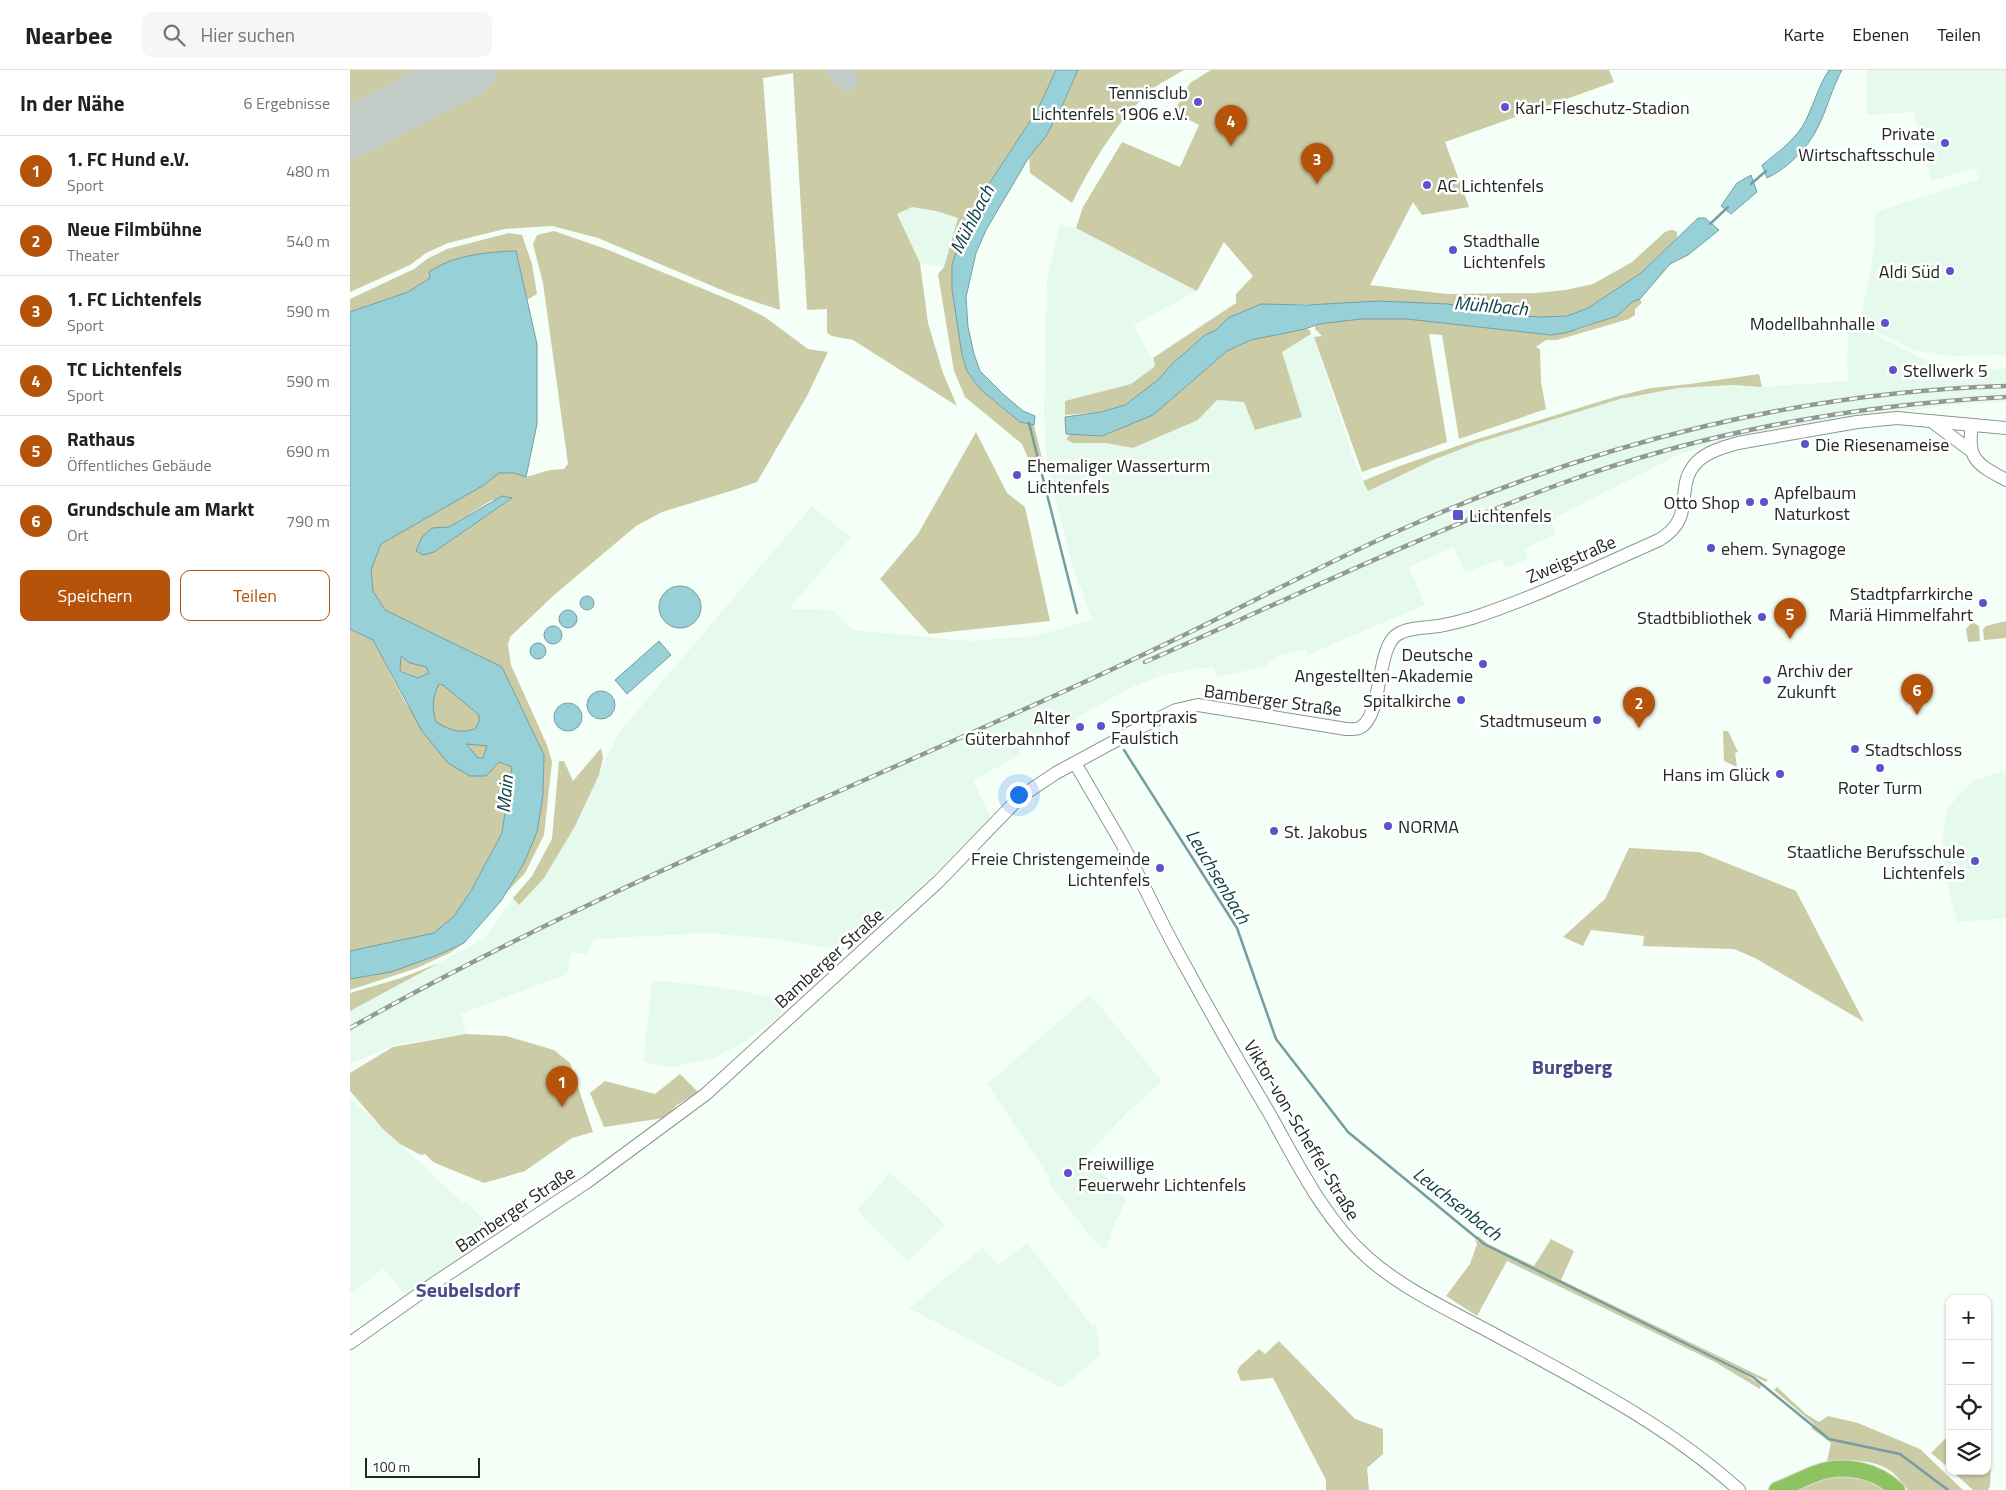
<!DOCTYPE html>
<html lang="de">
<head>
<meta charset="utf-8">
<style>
	:root { --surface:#fff; --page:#f6f6f6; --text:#202124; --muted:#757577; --line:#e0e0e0; --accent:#b45309 }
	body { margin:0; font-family:"Titillium Web",sans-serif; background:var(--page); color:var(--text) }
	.controls { position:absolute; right:15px; bottom:15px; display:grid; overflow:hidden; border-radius:10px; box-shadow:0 1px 4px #0004 }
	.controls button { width:45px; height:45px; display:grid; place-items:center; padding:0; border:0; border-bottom:1px solid var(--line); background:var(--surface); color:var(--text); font:25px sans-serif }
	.scale { position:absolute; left:15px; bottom:12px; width:115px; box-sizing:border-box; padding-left:5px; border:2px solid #222724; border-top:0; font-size:14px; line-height:18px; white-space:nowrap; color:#222724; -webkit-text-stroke:4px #fff; paint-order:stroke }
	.you { position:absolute; left:668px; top:724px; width:18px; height:18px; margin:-12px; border:4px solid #fff; border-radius:50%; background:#1a73e8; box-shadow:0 0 0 8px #1a73e833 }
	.badge { display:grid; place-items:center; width:32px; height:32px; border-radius:50%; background:var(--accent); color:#fff; font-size:16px; font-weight:700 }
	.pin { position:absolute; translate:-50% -41px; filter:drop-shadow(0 1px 2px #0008) }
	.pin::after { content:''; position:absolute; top:26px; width:18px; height:15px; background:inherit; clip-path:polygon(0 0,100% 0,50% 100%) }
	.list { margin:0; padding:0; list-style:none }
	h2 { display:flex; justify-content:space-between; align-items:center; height:65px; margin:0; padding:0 20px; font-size:21px }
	h2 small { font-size:16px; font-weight:400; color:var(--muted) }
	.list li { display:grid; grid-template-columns:32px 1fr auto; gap:15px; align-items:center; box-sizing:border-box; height:70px; padding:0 20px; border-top:1px solid var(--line) }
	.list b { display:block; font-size:19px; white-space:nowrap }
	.list p { margin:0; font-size:16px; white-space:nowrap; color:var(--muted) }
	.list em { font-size:16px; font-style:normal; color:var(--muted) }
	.actions { display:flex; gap:10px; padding:15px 20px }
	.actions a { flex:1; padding:11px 0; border:1px solid var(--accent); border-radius:10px; text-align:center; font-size:18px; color:var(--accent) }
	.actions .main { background:var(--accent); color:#fff }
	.icon { flex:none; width:28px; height:28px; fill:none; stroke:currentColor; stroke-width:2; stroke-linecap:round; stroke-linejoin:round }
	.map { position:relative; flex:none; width:1656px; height:1420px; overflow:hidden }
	header { display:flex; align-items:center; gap:30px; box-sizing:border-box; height:70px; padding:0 25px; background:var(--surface); border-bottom:1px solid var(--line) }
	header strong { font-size:24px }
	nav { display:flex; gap:28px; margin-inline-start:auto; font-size:18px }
	.search { width:350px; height:45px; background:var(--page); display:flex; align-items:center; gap:12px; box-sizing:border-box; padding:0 18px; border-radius:10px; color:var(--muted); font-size:19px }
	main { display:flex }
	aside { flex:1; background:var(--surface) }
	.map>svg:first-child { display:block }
	.built { fill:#e5faec }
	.green { fill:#cbcba5; fill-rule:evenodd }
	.water { fill:#98d0d8; stroke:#759da2; fill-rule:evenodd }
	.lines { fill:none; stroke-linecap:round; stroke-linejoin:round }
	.stream { stroke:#759da2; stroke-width:2.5 }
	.taxiway { stroke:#c2ccc6; stroke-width:21 }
	.runway { stroke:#c2ccc6; stroke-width:51 }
	.secondary-casing { stroke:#8a978f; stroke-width:14 }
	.highway-casing { stroke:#dcdcdc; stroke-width:18 }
	.secondary { stroke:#fff; stroke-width:12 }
	.highway { stroke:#8dc360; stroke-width:16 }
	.rail-casing { stroke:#919994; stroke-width:4.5 }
	.rail { stroke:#fff; stroke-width:2.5; stroke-dasharray:8; stroke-linecap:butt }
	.poi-dot { fill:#5e52cb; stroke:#fff; stroke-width:2 }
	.labels { text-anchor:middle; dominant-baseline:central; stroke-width:5; stroke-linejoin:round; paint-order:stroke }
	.poi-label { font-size:18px; fill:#222724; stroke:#fff; text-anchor:start }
	.street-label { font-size:18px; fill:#222724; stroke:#fff }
	.water-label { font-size:19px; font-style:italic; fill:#0e4248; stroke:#fff }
	.quarter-label { font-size:20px; font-weight:bold; fill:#4b4987; stroke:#fff }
</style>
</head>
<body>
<header>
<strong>Nearbee</strong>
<div class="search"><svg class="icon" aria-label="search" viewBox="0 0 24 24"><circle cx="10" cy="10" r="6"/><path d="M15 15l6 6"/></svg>Hier suchen</div>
<nav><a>Karte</a><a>Ebenen</a><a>Teilen</a></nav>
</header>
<main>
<aside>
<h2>In der Nähe<small>6 Ergebnisse</small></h2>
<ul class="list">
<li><span class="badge">1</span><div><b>1. FC Hund e.V.</b><p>Sport</p></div><em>480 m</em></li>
<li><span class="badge">2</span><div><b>Neue Filmbühne</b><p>Theater</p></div><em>540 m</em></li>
<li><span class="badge">3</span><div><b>1. FC Lichtenfels</b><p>Sport</p></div><em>590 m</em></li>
<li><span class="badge">4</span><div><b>TC Lichtenfels</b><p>Sport</p></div><em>590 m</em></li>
<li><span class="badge">5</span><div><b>Rathaus</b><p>Öffentliches Gebäude</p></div><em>690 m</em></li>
<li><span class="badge">6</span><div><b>Grundschule am Markt</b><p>Ort</p></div><em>790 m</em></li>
</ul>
<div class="actions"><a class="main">Speichern</a><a>Teilen</a></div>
</aside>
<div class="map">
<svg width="1656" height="1420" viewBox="0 0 1656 1420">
	<rect width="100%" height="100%" fill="#f4fff8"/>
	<!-- built -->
	<g class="built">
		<polygon points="502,0 562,137 586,141 608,148 594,197 542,188"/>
		<polygon points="1517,0 1656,0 1656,285 1603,286 1564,280 1510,254 1524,180 1525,142 1629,109 1625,98 1581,111 1564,42 1516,45"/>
		<polygon points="710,155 726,158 847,221 784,255 802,290 805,295 803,298 781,314 715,331 714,335 717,367 718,370 723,373 756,373 783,378 848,350 867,330 894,332 951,347 932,282 961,264 964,267 1006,396 1018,420 1083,390 1127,373 1270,329 1328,318 1383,315 1407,317 1499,311 1497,299 1498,260 1523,264 1571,288 1593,295 1590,303 1656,298 1656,332 1609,334 1424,359 1358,375 1330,384 1205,448 1202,453 1206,464 1174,479 1178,489 1156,498 1151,489 1115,503 1104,477 1059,497 1075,535 957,585 955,579 950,580 928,586 914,597 867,607 864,598 848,598 814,605 782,617 669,680 671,685 623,710 641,748 589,799 499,881 426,869 356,863 244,869 237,884 222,883 217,904 111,944 116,964 44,975 0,994 0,941 135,868 163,828 194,808 224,757 269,662 462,436 501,467 439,539 483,540 503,560 620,571 685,566 742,550 722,494 697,396 694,344 697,209"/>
		<polygon points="1656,700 1656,848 1607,852 1596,809 1592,772 1597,741 1608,725 1625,710"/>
		<polygon points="311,911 359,916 395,922 434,929 437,934 427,948 397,970 365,988 322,997 293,992 302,912"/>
		<polygon points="740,924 812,1011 777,1043 737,1085 776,1130 762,1160 756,1180 744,1171 701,1116 699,1107 637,1014"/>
		<polygon points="0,1028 113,1133 115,1131 131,1147 132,1145 146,1162 55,1224 33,1199 2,1223 0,1221"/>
		<polygon points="540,1103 574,1133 595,1155 558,1191 507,1140"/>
		<polygon points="677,1173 742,1255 746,1253 750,1286 711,1318 559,1238 632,1178 648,1195"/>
	</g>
	<!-- green -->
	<g class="green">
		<polygon points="0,0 706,0 688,39 624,137 606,182 602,196 602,219 612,285 617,301 630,319 670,352 684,355 694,397 680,393 672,374 615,327 604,301 588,204 594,197 608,148 586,141 562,137 547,144 570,193 578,253 593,303 607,336 503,270 482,266 477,263 477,239 457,240 443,3 413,8 430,240 379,223 248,168 202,156 155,159 98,173 76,183 60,195 0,222"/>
		<path d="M728,0H834C824,6 813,11 804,18C769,47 742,93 722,133L680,103L679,87C700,61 716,31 728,0Z"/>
		<path d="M861,0H1259L1264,12L1095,72L1119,137L1072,145L1063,132L1020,215L1097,224L1186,223L1216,220L1243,214L1282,192L1315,162C1320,160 1322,159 1327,162V168L1291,203L1238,238L1217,246L1192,247L1153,245L1098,234H911L878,248L866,260L855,265L822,294L808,310L775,335L751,342L715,345V331L781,314L803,298L805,295L803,288L886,233V224L903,206L874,172L847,221L726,158L733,137L772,72L830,97L849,55L824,42L840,13Z"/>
		<path d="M204,161L256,179L385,232L415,247L458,279L478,282L457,326L407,412L384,420L312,442L286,456L203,526L160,567L158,575L161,595L197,675L202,692L194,765L175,803L156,823L174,793L193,726L194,685L152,597L35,540L23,521L21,500L31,474L134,415L149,403H164L176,407L200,400L214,399L218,394L193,213L183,174L187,165ZM161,429L84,482L82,458L99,457L142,430Z"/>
		<polygon points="159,163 172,165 182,194 187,224 177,230 166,181 150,182 111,188 58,222 0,242 0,229 64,199 77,189 97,179"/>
		<polygon points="1286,229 1290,229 1292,233 1285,239 1285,245 1279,249 1207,270 1196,270 1186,277 1190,279 1191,312 1196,339 1109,369 1092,265 1079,264 1097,372 1012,402 964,267 972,266 965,259 965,256 969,254 1011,249 1057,249 1201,265 1230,259 1266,246"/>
		<path d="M955,259L960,260L961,264L932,282L952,347L905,360L894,332L867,330L848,350L783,378L756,373H723L717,370V367L721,364L752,366L803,345L877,281C901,267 928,264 955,259Z"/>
		<polygon points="1409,304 1412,317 1383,315 1328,318 1270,329 1127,373 1083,390 1018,421 1013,411 1047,397 1121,371 1268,326 1301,318 1340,314"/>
		<polygon points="626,362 657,423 675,437 700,551 579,564 530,509 568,464"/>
		<polygon points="1656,551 1656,568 1634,570 1633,560 1636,556"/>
		<polygon points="1621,553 1624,553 1629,556 1630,571 1618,572 1616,559"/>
		<polygon points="0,559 23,570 55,632 98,693 149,692 162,697 152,763 121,821 104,846 84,863 0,881"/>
		<polygon points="51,586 60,593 76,597 79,603 68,608 50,600"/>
		<path d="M88,614H93L129,645V652L125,659C109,664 100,660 86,652C82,638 82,628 88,614Z"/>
		<polygon points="1373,661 1378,661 1388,682 1385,683 1387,697 1374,691"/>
		<polygon points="116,674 137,676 133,688 128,689"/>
		<polygon points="251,678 253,688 249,705 225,756 194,808 169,835 163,828 182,806 202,769 209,691 214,691 223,711"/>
		<polygon points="1279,778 1349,782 1446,821 1514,952 1405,888 1384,879 1293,876 1294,866 1241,860 1233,876 1213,867 1255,829"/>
		<path d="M114,873L100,883L67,898L0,920V909C40,904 77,890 114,873Z"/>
		<polygon points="89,893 0,941 0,923 51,908"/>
		<polygon points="116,964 156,966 204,980 220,993 243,1062 222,1068 175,1101 134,1113 83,1092 75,1084 71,1085 50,1074 33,1059 0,1021 0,1003 43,977"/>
		<polygon points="330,1004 348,1022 327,1035 314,1048 254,1057 240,1023 255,1011 305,1024"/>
		<polygon points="1128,1166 1138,1174 1184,1196 1201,1169 1224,1181 1211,1210 1418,1310 1416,1312 1134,1174 1126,1167"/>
		<polygon points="1125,1170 1396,1305 1411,1315 1410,1319 1365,1292 1157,1191 1127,1246 1096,1226 1120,1194 1127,1174"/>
		<polygon points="929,1271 1005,1349 1033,1359 1033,1384 1017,1398 1019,1420 976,1420 976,1410 923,1308 891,1311 887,1301 890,1296 909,1279 915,1284"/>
		<path d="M1427,1317L1456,1344L1469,1352L1478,1346L1508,1353L1570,1379L1613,1420H1558C1553,1414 1548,1407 1542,1402C1523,1388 1499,1390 1477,1391L1481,1373L1461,1358L1465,1355L1424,1320Z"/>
		<polygon points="1600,1368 1600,1399 1581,1383 1595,1369"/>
		<polygon points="1637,1391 1641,1395 1640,1416 1638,1420 1623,1420 1602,1401 1637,1401"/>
		<polygon points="1483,1405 1516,1407 1539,1420 1448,1420"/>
	</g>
	<!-- water -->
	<g class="water">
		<polygon points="706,0 728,0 712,36 696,66 679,87 636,160 626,183 616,227 618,257 624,284 630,301 653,324 673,341 685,346 684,355 670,352 630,319 617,301 612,285 602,219 602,195 606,182 624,137 688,39"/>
		<path d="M1479,0H1492C1482,18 1477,39 1468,57C1457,79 1438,98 1417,108L1412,95C1426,84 1442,72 1452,57C1463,39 1467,18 1479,0Z"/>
		<polygon points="1401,105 1407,122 1381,144 1371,136 1387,113"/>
		<polygon points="1348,148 1355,148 1369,160 1338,185 1320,194 1290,229 1282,232 1267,246 1215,263 1201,265 1057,249 1011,249 969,254 955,259 901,270 877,281 803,345 752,366 716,364 715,347 751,342 775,335 808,310 822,294 855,265 866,260 878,248 911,234 957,235 1028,231 1098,234 1153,245 1192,247 1217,246 1238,238 1291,203"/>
		<path d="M166,181L187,274V354L176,407L164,403H149L134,415L31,474L21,500L23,521L35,540L152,597L194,685L193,726L187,762L174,793L151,831L114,873L88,885L41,902L0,909V881L84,863L104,846L121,821L152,763L162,697L149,692L136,706H120L98,693L72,661L23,570L0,559V242L58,222L80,208L79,202C103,185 138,182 166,181ZM51,586L60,593L76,597L79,603L68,608L50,601ZM89,614L93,615L129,645V652L125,659C109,664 100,660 86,652C82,638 82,628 89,614ZM116,674L137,676L133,688H128Z"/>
		<polygon points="152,426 162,428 84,482 73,485 66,481 72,467 82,458 99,457"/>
		<circle cx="330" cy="537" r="21"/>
		<circle cx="237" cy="533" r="7"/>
		<circle cx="218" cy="549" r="9"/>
		<circle cx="203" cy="565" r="9"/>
		<polygon points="309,571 321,585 277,624 265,610"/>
		<circle cx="188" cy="581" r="8"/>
		<circle cx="251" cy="635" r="14"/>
		<circle cx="218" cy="647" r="14"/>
	</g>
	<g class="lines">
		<!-- stream -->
		<g class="stream">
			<polyline points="1401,114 1416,101"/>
			<polyline points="1360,154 1378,137"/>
			<polyline points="679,353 727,543"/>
			<polyline points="774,680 887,858 926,969 998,1062 1134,1174 1403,1307 1479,1369 1550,1384 1598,1420"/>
		</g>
		<!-- taxiway -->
		<polyline class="taxiway" points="487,0 498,11"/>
		<!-- runway -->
		<polyline class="runway" points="0,63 121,0"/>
		<defs>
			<g id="secondary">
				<polyline points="1581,351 1620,380"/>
				<path d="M1622,356C1616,390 1629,395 1656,410"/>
				<path d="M725,693C740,719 756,746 771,772C794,814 813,858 837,899C863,947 890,994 918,1041C947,1092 973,1148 1018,1188C1053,1219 1099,1240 1140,1262C1226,1309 1315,1353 1389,1420"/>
				<path d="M0,1273L86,1212L237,1112L356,1024L589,811L670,727L706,703L789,658L826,640L848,635L996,659C1000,659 1007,660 1011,657C1033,644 1026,576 1048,564C1059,557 1076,558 1089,556C1100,554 1112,551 1122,548C1186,527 1248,497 1309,470C1348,447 1323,418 1346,393C1356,382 1374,377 1388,373L1507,352L1547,348L1656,358"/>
			</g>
			<path id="highway" d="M1427,1420C1441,1415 1453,1408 1467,1403C1494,1393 1526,1400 1547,1420"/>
		</defs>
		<!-- secondary casing -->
		<use href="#secondary" class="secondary-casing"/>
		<!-- highway casing -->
		<use href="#highway" class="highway-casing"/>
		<!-- secondary -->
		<use href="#secondary" class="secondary"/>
		<!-- highway -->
		<use href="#highway" class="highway"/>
		<defs>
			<g id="rail">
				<path d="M795,592C932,532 1069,466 1210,414C1353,362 1505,335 1656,327"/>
				<path d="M0,958C214,837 442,743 666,643C713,622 759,601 805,579C892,538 976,492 1064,454C1250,372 1453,322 1656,316"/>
			</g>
		</defs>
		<!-- rail casing -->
		<use href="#rail" class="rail-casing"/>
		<!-- rail -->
		<use href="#rail" class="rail"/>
	</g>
	<!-- markers -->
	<g class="poi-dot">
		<circle cx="848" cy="32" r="5"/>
		<circle cx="1155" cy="37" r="5"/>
		<circle cx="1595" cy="73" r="5"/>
		<circle cx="1077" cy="115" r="5"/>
		<circle cx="1103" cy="180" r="5"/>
		<circle cx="1600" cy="201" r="5"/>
		<circle cx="1535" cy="253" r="5"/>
		<circle cx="1543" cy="300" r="5"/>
		<circle cx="1455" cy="374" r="5"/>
		<circle cx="667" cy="405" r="5"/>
		<circle cx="1400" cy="432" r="5"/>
		<circle cx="1414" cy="432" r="5"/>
		<rect x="1102" y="439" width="12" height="12" rx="2.5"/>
		<circle cx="1361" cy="478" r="5"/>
		<circle cx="1633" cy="533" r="5"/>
		<circle cx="1412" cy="547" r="5"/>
		<circle cx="1133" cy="594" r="5"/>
		<circle cx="1417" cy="610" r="5"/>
		<circle cx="1111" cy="630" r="5"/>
		<circle cx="1247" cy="650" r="5"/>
		<circle cx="751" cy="656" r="5"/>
		<circle cx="730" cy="657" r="5"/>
		<circle cx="1505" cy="679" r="5"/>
		<circle cx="1530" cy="698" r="5"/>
		<circle cx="1430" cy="704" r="5"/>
		<circle cx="1038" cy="756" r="5"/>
		<circle cx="924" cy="761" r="5"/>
		<circle cx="1625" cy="791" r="5"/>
		<circle cx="810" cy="798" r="5"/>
		<circle cx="718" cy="1103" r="5"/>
	</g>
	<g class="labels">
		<!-- poi labels -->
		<g class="poi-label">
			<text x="838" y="22" text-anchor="end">Tennisclub<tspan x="838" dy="21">Lichtenfels 1906 e.V.</tspan></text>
			<text x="1165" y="37">Karl-Fleschutz-Stadion</text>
			<text x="1585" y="63" text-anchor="end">Private<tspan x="1585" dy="21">Wirtschaftsschule</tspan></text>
			<text x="1087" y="115">AC Lichtenfels</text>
			<text x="1113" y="170">Stadthalle<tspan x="1113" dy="21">Lichtenfels</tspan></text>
			<text x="1590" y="201" text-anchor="end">Aldi Süd</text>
			<text x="1525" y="253" text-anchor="end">Modellbahnhalle</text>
			<text x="1553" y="300">Stellwerk 5</text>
			<text x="1465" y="374">Die Riesenameise</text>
			<text x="677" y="395">Ehemaliger Wasserturm<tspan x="677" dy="21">Lichtenfels</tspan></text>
			<text x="1424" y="422">Apfelbaum<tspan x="1424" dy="21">Naturkost</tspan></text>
			<text x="1390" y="432" text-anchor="end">Otto Shop</text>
			<text x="1119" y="445">Lichtenfels</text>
			<text x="1371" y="478">ehem. Synagoge</text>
			<text x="1623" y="523" text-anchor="end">Stadtpfarrkirche<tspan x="1623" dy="21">Mariä Himmelfahrt</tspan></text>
			<text x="1402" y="547" text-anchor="end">Stadtbibliothek</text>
			<text x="1123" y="584" text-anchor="end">Deutsche<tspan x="1123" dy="21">Angestellten-Akademie</tspan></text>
			<text x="1427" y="600">Archiv der<tspan x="1427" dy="21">Zukunft</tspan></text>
			<text x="1101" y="630" text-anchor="end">Spitalkirche</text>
			<text x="761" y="646">Sportpraxis<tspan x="761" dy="21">Faulstich</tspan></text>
			<text x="720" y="647" text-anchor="end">Alter<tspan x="720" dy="21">Güterbahnhof</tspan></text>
			<text x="1237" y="650" text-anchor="end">Stadtmuseum</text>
			<text x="1515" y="679">Stadtschloss</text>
			<text x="1420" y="704" text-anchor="end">Hans im Glück</text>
			<text x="1530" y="717" text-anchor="middle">Roter Turm</text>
			<text x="1048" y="756">NORMA</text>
			<text x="934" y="761">St. Jakobus</text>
			<text x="1615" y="781" text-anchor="end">Staatliche Berufsschule<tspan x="1615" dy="21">Lichtenfels</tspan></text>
			<text x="800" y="788" text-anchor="end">Freie Christengemeinde<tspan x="800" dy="21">Lichtenfels</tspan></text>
			<text x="728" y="1093">Freiwillige<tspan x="728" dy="21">Feuerwehr Lichtenfels</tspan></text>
		</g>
		<!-- street labels -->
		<g class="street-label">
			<text transform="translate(1221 489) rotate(-23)">Zweigstraße</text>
			<text transform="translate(923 630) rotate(8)">Bamberger Straße</text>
			<text transform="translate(479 888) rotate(-42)">Bamberger Straße</text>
			<text transform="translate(952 1060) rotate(59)">Viktor-von-Scheffel-Straße</text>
			<text transform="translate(165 1139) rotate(-34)">Bamberger Straße</text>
		</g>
		<!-- water labels -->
		<g class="water-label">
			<text transform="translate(621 149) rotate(-63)">Mühlbach</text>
			<text transform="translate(1141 235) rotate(5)">Mühlbach</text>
			<text transform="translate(154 724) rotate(-85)">Main</text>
			<text transform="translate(869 806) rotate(59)">Leuchsenbach</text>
			<text transform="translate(1108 1133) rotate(38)">Leuchsenbach</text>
		</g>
		<!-- quarter labels -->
		<g class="quarter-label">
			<text x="1222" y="996">Burgberg</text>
			<text x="118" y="1219">Seubelsdorf</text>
		</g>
	</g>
</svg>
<div class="controls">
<button>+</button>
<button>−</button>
<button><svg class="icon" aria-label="locate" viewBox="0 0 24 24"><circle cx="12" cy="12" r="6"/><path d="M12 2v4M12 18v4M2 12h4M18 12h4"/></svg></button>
<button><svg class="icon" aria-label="layers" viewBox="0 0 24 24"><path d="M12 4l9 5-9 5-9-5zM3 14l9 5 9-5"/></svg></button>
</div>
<div class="scale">100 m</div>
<div class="you"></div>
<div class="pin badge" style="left:212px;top:1037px">1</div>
<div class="pin badge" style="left:1289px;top:658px">2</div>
<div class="pin badge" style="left:967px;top:114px">3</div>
<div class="pin badge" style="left:881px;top:76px">4</div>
<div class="pin badge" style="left:1440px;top:569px">5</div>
<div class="pin badge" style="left:1567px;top:645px">6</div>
</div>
</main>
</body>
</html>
